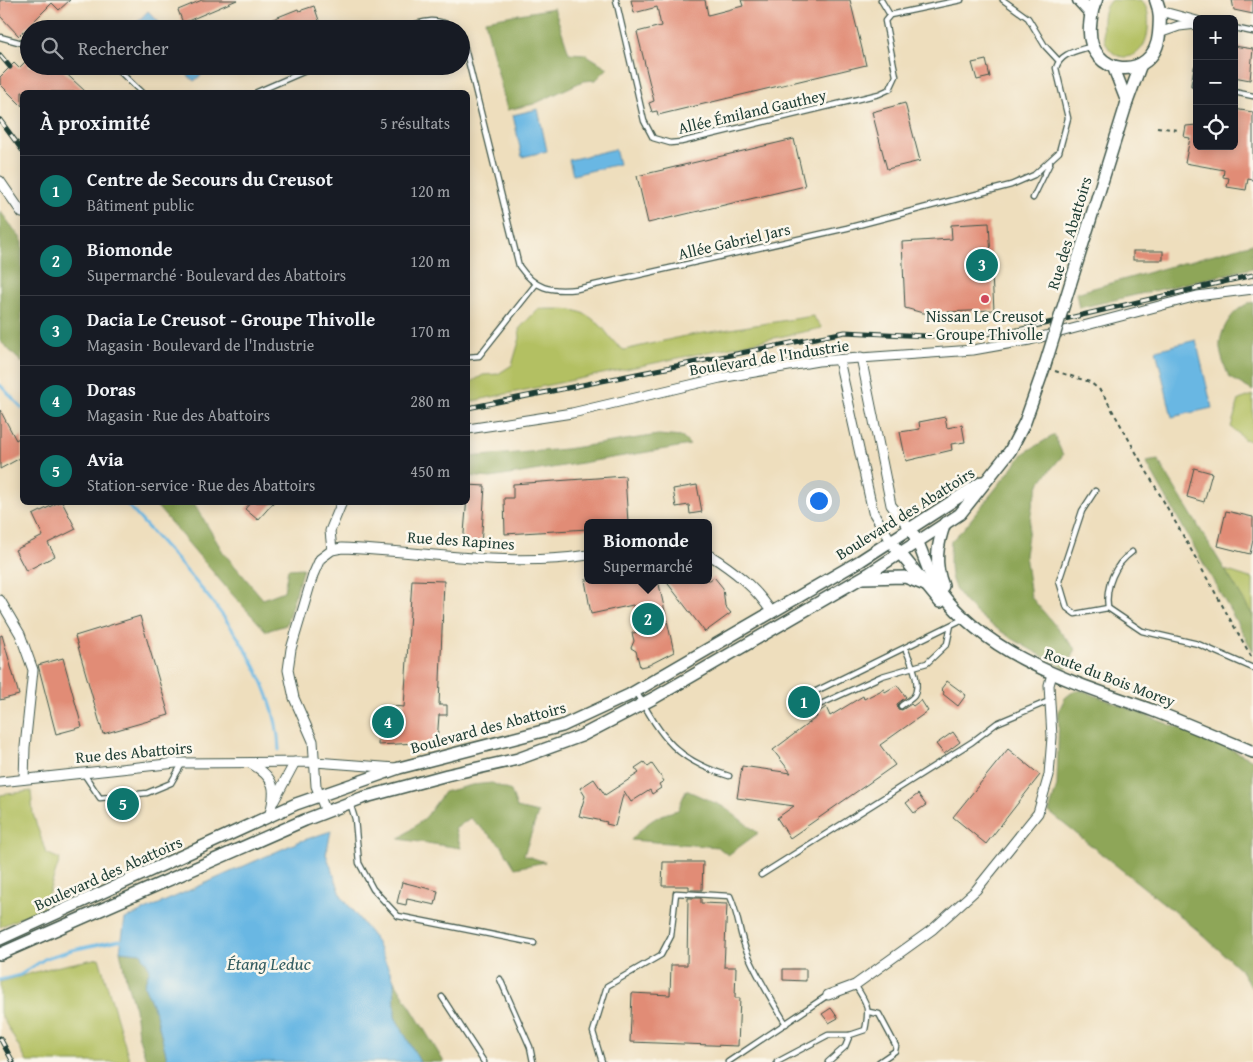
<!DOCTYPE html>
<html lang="fr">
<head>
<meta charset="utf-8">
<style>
	:root { --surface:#171b24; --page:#242831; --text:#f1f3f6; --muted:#9ea1a6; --line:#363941; --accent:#0f766e }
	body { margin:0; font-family:"Gentium Book Plus",serif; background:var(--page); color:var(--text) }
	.controls { position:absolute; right:15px; top:15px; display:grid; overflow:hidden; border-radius:8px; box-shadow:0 2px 12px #0003 }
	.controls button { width:45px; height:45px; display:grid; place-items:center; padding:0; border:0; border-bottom:1px solid var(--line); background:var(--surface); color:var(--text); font:25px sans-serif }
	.you { position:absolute; left:818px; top:500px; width:18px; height:18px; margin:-12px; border:4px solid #fff; border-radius:50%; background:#1a73e8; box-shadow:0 0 0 8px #1a73e833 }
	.badge { display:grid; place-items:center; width:32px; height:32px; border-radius:50%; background:var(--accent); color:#fff; font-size:16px; font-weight:700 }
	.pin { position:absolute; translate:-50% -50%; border:2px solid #fff; box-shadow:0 1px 5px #0006 }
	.popup { position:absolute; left:584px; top:519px; width:128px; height:65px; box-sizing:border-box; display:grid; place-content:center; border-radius:8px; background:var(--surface); filter:drop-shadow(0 1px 4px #0005); font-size:16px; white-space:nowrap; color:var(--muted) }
	.popup b { font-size:19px; color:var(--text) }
	.popup::after { content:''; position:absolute; left:50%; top:100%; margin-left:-10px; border:10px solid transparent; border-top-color:var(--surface) }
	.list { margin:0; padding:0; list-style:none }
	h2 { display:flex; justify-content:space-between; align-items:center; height:65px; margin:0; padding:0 20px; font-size:21px }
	h2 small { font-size:16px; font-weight:400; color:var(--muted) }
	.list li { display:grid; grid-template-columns:32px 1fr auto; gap:15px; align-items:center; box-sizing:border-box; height:70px; padding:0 20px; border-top:1px solid var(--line) }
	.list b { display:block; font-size:19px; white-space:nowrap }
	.list p { margin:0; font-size:16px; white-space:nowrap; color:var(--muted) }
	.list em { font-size:16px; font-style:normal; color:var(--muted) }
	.icon { flex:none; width:28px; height:28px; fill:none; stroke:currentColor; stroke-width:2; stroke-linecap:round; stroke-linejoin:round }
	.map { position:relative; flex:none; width:1253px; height:1062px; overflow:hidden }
	.search { position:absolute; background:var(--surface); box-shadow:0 2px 12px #0003; left:20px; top:20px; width:450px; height:55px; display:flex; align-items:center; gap:12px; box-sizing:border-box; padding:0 18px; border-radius:28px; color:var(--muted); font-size:19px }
	.panel { position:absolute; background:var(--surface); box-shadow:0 2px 12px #0003; left:20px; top:90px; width:450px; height:415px; border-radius:8px }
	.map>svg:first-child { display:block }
	.green { fill:#b3c062; stroke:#697e4b }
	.forest { fill:#8ea658; stroke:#567246 }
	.water { fill:#69b7e3; stroke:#447a8c }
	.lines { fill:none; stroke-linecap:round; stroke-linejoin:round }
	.stream { stroke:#69b7e3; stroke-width:3 }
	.building { fill:#e18c76 }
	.service-casing { stroke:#3e5549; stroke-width:7 }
	.minor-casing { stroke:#3e5549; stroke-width:11 }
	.tertiary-casing { stroke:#3e5549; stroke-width:14 }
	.secondary-casing { stroke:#3e5549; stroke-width:15 }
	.path { stroke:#3e5549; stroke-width:2; stroke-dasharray:4 4; stroke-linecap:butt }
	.service { stroke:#fff; stroke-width:4.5 }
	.minor { stroke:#fff; stroke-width:9 }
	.tertiary { stroke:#fff; stroke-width:11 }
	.secondary { stroke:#fff; stroke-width:12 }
	.rail-casing { stroke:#1f3d34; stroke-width:5 }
	.rail { stroke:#fbf7ec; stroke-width:3; stroke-dasharray:9; stroke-linecap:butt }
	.tertiary-bridge-casing { stroke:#3e5549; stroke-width:14; stroke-linecap:butt }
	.tertiary-bridge { stroke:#fff; stroke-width:11 }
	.poi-dot { fill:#d1495b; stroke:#fbf7ec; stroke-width:2 }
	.labels { text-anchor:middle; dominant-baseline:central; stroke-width:5; stroke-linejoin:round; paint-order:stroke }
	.street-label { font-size:16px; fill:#1f3d34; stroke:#fbf7ec }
	.poi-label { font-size:16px; fill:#1f3d34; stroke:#fbf7ec }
	.water-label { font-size:18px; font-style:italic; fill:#325c60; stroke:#fbf7ec }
</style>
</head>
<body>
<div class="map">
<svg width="1253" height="1062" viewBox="0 0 1253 1062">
	<rect width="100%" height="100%" fill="#fbf7ec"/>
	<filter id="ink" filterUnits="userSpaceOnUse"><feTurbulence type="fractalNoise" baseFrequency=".02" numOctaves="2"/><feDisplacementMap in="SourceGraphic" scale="10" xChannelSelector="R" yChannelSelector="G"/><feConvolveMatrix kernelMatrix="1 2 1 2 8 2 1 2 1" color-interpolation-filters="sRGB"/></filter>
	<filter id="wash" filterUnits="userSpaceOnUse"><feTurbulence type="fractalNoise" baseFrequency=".0096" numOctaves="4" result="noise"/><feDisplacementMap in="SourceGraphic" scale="20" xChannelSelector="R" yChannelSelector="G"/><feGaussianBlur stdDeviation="1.12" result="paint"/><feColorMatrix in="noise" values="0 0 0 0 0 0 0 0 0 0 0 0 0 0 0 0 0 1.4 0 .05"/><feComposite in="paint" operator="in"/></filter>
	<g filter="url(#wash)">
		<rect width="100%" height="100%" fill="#eedebd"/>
		<!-- green -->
		<g class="green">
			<path d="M1111,0H1141C1149,9 1149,17 1148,29C1145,69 1099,66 1103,21C1103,13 1105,6 1111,0Z"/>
			<path d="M538,309C566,310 578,305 600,325C609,334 613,344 624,350L685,336L813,316L822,328L468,402V384L483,375L498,374L512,365L520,338L519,329Z"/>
			<polygon points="1253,395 1253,442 1244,439 1231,427 1239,400"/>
			<polygon points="1225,570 1253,579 1253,616"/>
			<polygon points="31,791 33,814 46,853 60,859 44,907 0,927 0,795"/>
			<polygon points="99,958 130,1062 27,1062 0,1013 0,982 50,968"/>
		</g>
		<!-- forest -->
		<g class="forest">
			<polygon points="554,8 569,53 585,54 608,68 596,80 583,81 534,104 507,110 485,20"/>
			<polygon points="0,211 22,240 22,363 0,341"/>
			<polygon points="1253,243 1253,268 1079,308 1076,293"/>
			<path d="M1253,302V391L1229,377C1225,367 1219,353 1220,343C1222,325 1236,306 1253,302Z"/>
			<polygon points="658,435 682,437 690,445 491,478 468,476 468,457 566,449"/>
			<path d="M1054,435L1063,455L1040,482L1033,501L1025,555L1031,597L1075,649L1066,669C1034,651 962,616 952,580C949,567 950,554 951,541L965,527L1024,453Z"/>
			<polygon points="1158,460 1253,616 1253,651 1146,462"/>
			<polygon points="154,503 194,503 223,552 263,599 284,591 288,569 303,568 286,625 266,631 230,592"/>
			<polygon points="1075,690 1084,691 1224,746 1253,760 1253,990 1240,969 1196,929 1049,812 1057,786 1059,710 1065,698"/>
			<polygon points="492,783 511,791 517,808 538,813 524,855 545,862 515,868 501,845 470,818 455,829 461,848 399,839 426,817 444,792 472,785"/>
			<path d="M686,790L724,807L758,833L728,855L718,847L631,840C648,822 654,816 678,810Z"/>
			<polygon points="120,951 141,953 150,969 144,985 156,1014 168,1062 147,1062 138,1035 135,1009 127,983"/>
			<polygon points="394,980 444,1062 420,1062 395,1017"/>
		</g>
		<!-- water -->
		<g class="water">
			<polygon points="148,11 166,29 130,29"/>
			<polygon points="178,66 206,66 209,69 194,81"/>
			<polygon points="538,109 547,151 522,157 513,115"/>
			<polygon points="615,149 619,164 573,175 569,160"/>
			<polygon points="1196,340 1212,408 1172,417 1156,350"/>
			<polygon points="331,831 326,854 342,897 375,939 394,980 395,1017 420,1062 168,1062 156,1014 144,985 150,969 141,953 120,951 125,919 298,842"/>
		</g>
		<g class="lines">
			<!-- stream -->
			<g class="stream">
				<polyline points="0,385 22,408"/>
				<path d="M125,502C184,570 276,655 279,750"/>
				<polyline points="0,980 20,975 46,958 72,950 119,940 123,941"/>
			</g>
		</g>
		<g id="blocks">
			<!-- building -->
			<g class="building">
				<polygon points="0,0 70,0 59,10 52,3 19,36 0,16"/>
				<polygon points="202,0 237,0 183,23 178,10"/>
				<polygon points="631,0 705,0 708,15 743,6 741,0 850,0 866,65 658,115 657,111 652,112 649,103 654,101 637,32 661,26 657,7 634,13"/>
				<polygon points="1232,0 1253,0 1253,14 1234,10"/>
				<polygon points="314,6 321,26 314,29 248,29 298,9 299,11"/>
				<polygon points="1234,46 1253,49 1250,80 1234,77"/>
				<polygon points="29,58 29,66 58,66 86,92 22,92 22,106 0,84 0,77 14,63 19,68"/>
				<polygon points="986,60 990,77 977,80 972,63"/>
				<polygon points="905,103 920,161 887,169 872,112"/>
				<polygon points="1234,109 1253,112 1253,180 1248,179 1246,190 1227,187 1229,178 1223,177 1224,170 1185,163 1190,138 1184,137 1186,126 1197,125 1197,146 1234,146"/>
				<polygon points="794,139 805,186 648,223 637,176"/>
				<polygon points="989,223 994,310 923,313 905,308 902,242 952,239 951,225"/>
				<rect x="1133" y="251" width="30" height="9"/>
				<polygon points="0,410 16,440 22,436 22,457 0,469"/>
				<polygon points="945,417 947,428 962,425 965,442 951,444 952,450 906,461 900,432 920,429 919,422"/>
				<polygon points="1194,468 1212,473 1204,502 1187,497"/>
				<polygon points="625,476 628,523 588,523 588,529 505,534 504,498 513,498 513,484"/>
				<polygon points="468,485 485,486 481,546 463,545"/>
				<polygon points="697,485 702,512 690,514 689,505 676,507 673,489"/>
				<polygon points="59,502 62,502 76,529 48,543 55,556 26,571 15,550 43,536 33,515"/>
				<polygon points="251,502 274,502 258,520 245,509"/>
				<polygon points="1226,511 1253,517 1253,540 1250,554 1218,546"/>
				<polygon points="714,577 723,588 725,606 731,613 705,632 665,580 710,580"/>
				<polygon points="412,580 444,581 439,705 447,705 447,715 439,715 437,742 378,745 380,705 404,707"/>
				<polygon points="585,580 658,580 674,652 649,665 640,667 636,651 631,648 634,641 632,633 639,632 633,605 591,614"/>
				<polygon points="140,616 169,715 103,734 75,636"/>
				<polygon points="2,635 19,695 0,700 0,636"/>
				<polygon points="63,658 82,727 56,734 38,665"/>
				<polygon points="947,681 966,695 958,706 943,694 944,692 941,689"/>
				<polygon points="897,685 906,697 897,704 898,709 902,710 911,704 913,706 921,700 928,711 880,745 895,765 790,838 777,818 794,806 737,798 742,766 791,773 773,750 817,717 816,714 826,707 830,716 863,696 864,699 884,689 885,692"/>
				<polygon points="953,732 960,742 944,754 936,744"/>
				<polygon points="1008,749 1040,775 986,844 953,817"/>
				<polygon points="644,762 648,767 652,764 664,781 659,784 661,788 652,794 650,790 631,802 624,791 615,826 606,824 607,822 579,816 585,796 580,788 594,779 605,795 639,773 635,768"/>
				<polygon points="918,794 926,805 914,813 906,803"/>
				<polygon points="663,862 703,862 702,890 689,890 689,886 662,886"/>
				<polygon points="402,882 438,891 435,905 407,899 406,905 397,903"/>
				<polygon points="688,898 701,898 701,903 727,904 724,967 736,967 735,998 740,998 738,1046 630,1042 632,993 670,995 671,965 687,965"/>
				<polygon points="783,969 806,969 806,981 783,980"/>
				<polygon points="831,1008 838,1018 829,1023 822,1014"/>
			</g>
		</g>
	</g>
	<g filter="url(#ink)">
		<use href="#blocks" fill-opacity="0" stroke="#3e5549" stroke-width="1"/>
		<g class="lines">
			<defs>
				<g id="service">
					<polyline points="616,0 644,121 653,138 670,143 681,142 879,94 890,89 896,76 885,21 890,15 961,0"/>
					<polyline points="881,0 890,15"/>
					<polyline points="1003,0 1028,18 1045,46 1058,60"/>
					<polyline points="1234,28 1253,32"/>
					<path d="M402,29C423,20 437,17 456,29"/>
					<path d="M461,32L519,266C535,289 550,292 577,289L847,228L1011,185L1034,175L1059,152L1068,118L1056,68C1061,52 1078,51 1092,46"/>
					<polyline points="0,37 22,43 29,40"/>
					<polyline points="114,66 141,92"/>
					<polyline points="1197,68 1194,85 1197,86"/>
					<polyline points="257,92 317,66"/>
					<polyline points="1234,92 1253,96"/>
					<polyline points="1033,198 1050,163"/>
					<polyline points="468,357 479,356 536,284"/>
					<polyline points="1095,491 1082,511 1059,581 1067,608 1075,614 1108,608 1142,631 1198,644 1253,668"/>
					<path d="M1108,608C1105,586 1115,564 1132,552"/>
					<polyline points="951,625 947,644 927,663 882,676 810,709 806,696 963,619"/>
					<path d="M637,693C663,739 676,760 729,776"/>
					<path d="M901,706C904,703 911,700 914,696C922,683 910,660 905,648"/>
					<polyline points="84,774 100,798 147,793 171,783 182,764"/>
					<polyline points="350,803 355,819 359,863 373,889 398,916 534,943"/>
					<polyline points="761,875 972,742 997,723 1049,701"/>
					<polyline points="500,979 530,1047 533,1062"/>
					<polyline points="442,997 484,1062"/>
					<polyline points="869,1012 879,1014 896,1046 895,1051 879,1062"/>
					<path d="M602,1062L593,1032L607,986L661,955L671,936L676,893L730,896C739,916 739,934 747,952C757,977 772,1000 786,1024"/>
					<polyline points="728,1062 828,995"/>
					<path d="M777,1062L828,1035H850L865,1030C870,1007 867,1003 855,985"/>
					<polyline points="828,1062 845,1047 850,1035"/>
				</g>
				<g id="minor">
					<polyline points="1160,11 1197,21"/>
					<polyline points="1159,33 1179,26 1197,24"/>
					<polyline points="0,181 22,213"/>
					<polyline points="861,357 891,505 910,529"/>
					<polyline points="839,360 873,512 891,541"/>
					<polyline points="468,429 572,413 720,378 818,361 973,350 1030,340 1197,296 1253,289"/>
					<polyline points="332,550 330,531 342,502"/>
					<path d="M708,554C733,570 756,587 772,613"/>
					<polyline points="0,600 20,634 33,670 25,747 24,779"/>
					<path d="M250,763C276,778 277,789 269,817"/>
					<polyline points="0,782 176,763 315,762 396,768"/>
					<polyline points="274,801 295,762"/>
					<path d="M326,812L316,786L313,741L294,698L288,670L291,649L313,575L320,559L332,550L342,548C424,551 507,568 588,555"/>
					<polyline points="828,995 855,985 933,929 976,890 1038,813 1049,775 1052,737 1049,685 1052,674"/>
				</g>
				<g id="tertiary">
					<polyline points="1113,66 1127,102"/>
					<polyline points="1070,285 1127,102 1141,64"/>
					<path d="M914,535C924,552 927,574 939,590C991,660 1077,683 1154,711C1188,724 1220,738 1253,752"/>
					<polyline points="895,547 940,602"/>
					<polyline points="863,578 905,577 925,585"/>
					<path d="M943,586C934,564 937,545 945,523"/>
					<polyline points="0,939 296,804 399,768 562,726 629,695 860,561 982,482"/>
					<polyline points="0,954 305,820 362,798 447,775 518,759 581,736 654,698 868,574 960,514 1010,451 1025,422 1044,368"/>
				</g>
				<g id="secondary">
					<polyline points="1079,0 1091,13"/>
					<path d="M1096,0C1091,8 1091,17 1090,26C1086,78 1155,83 1159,34C1160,22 1161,12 1156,0"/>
				</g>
			</defs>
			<!-- service casing -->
			<use href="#service" class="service-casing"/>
			<!-- minor casing -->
			<use href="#minor" class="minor-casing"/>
			<!-- tertiary casing -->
			<use href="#tertiary" class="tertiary-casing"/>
			<!-- secondary casing -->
			<use href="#secondary" class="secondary-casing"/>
			<!-- path -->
			<g class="path">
				<polyline points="1157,127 1178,130"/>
				<polyline points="1055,371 1090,382 1102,392 1252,658"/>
			</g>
			<!-- service -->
			<use href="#service" class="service"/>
			<!-- minor -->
			<use href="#minor" class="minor"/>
			<!-- tertiary -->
			<use href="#tertiary" class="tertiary"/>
			<!-- secondary -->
			<use href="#secondary" class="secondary"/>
			<defs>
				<g id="rail">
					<polyline points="0,55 10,67"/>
					<polyline points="0,120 22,150"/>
					<polyline points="468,408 845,332 926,336 1005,333 1253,275"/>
					<polyline points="0,1038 13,1062"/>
				</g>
			</defs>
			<!-- rail casing -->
			<use href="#rail" class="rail-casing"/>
			<!-- rail -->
			<use href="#rail" class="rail"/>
			<defs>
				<polyline id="tertiary-bridge" points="1044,368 1070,285"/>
			</defs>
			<!-- tertiary-bridge casing -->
			<use href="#tertiary-bridge" class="tertiary-bridge-casing"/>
			<!-- tertiary-bridge -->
			<use href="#tertiary-bridge" class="tertiary-bridge"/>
		</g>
	</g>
	<!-- markers -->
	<circle class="poi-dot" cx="985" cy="299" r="5"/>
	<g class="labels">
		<!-- street labels -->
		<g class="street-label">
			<text transform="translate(752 111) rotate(-13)">Allée Émiland Gauthey</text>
			<text transform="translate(1069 233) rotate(-73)">Rue des Abattoirs</text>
			<text transform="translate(734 241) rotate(-13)">Allée Gabriel Jars</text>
			<text transform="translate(769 357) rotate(-9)">Boulevard de l'Industrie</text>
			<text transform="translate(905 513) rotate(-32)">Boulevard des Abattoirs</text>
			<text transform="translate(461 540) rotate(4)">Rue des Rapines</text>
			<text transform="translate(1110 677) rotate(21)">Route du Bois Morey</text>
			<text transform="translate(488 727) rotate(-15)">Boulevard des Abattoirs</text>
			<text transform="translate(134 752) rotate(-5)">Rue des Abattoirs</text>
			<text transform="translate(108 873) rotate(-24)">Boulevard des Abattoirs</text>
		</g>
		<!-- poi labels -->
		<g class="poi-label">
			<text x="985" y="316">Nissan Le Creusot<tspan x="985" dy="18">- Groupe Thivolle</tspan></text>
		</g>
		<!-- water labels -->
		<g class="water-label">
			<text x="269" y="963">Étang Leduc</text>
		</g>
	</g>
</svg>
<div class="controls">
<button>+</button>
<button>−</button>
<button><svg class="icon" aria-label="locate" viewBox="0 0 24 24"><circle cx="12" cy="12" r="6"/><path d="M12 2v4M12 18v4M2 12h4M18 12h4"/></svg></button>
</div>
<div class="you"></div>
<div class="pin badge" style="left:804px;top:702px">1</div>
<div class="pin badge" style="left:648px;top:619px">2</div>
<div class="popup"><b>Biomonde</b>Supermarché</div>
<div class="pin badge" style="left:982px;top:265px">3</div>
<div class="pin badge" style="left:388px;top:722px">4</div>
<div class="pin badge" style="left:123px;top:804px">5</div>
<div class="search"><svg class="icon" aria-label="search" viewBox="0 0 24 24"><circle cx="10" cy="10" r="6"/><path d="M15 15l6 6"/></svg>Rechercher</div>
<section class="panel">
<h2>À proximité<small>5 résultats</small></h2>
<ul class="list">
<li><span class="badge">1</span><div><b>Centre de Secours du Creusot</b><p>Bâtiment public</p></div><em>120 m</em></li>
<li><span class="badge">2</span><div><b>Biomonde</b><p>Supermarché · Boulevard des Abattoirs</p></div><em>120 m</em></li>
<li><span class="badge">3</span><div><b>Dacia Le Creusot - Groupe Thivolle</b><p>Magasin · Boulevard de l'Industrie</p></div><em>170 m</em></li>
<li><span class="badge">4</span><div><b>Doras</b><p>Magasin · Rue des Abattoirs</p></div><em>280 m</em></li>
<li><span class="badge">5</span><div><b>Avia</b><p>Station-service · Rue des Abattoirs</p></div><em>450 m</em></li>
</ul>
</section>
</div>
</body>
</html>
